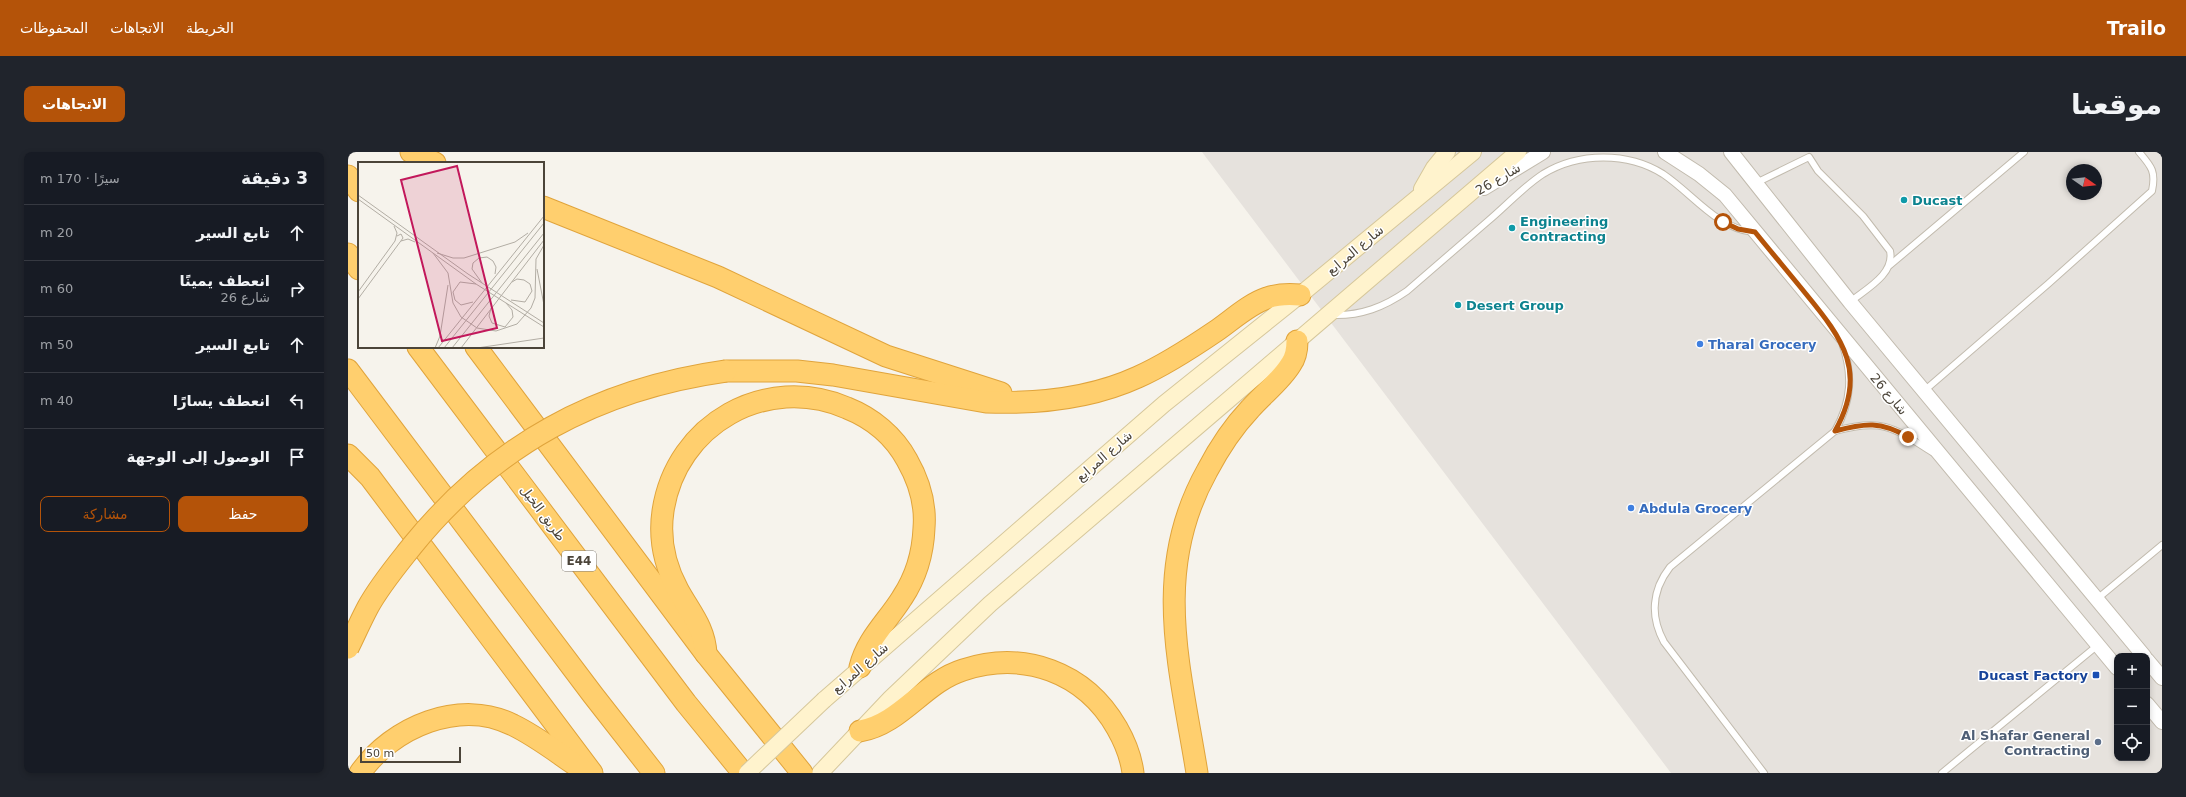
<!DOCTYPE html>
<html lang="ar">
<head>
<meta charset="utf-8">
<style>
	:root { --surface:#171b24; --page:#20242c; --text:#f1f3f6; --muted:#9ea1a6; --line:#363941; --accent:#b45309 }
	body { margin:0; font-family:"DejaVu Sans",Cairo,sans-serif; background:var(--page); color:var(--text); direction:rtl }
	.controls { position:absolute; right:12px; bottom:12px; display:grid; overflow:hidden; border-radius:8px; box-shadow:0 2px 6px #0003 }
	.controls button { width:36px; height:36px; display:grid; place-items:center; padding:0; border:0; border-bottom:1px solid var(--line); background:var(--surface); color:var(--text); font:20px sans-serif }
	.compass { position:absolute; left:1718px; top:12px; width:36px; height:36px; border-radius:50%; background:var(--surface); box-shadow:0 2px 6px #0003; rotate:104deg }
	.scale { position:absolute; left:12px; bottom:10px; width:101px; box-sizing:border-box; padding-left:4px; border:2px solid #4b4439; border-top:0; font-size:11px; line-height:14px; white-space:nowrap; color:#4b4439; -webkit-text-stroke:3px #fff; paint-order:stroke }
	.stop { position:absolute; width:12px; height:12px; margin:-9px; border:3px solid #b45309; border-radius:50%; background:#fff }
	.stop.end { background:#b45309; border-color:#fff; box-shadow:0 1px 4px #0008 }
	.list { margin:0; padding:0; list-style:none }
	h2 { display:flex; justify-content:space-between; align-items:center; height:52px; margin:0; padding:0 16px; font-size:17px }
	h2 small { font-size:13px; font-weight:400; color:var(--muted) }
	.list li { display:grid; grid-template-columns:26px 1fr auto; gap:12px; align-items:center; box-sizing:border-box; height:56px; padding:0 16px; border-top:1px solid var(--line) }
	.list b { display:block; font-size:15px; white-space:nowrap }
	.list p { margin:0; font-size:13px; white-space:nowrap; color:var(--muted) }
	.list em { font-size:13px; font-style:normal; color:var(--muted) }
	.actions { display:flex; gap:8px; padding:12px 16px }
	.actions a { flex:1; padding:9px 0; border:1px solid var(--accent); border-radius:8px; text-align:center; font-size:14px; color:var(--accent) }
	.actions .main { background:var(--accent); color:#fff }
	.icon { flex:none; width:22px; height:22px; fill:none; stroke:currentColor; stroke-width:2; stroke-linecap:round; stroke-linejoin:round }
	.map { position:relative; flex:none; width:1814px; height:621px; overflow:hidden; direction:ltr; border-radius:8px }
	header { display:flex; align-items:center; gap:24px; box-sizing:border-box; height:56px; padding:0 20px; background:var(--accent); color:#fff }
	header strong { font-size:19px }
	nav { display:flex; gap:22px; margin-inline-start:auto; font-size:14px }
	.intro { display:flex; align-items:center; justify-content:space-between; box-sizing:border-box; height:96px; padding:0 24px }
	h1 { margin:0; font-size:28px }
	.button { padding:10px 18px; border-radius:8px; background:var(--accent); color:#fff; font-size:14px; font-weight:700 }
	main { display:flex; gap:24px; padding:0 24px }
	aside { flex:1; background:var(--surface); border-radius:8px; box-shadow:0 2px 6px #0003 }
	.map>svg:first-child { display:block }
	.industrial { fill:#e6e2dd; fill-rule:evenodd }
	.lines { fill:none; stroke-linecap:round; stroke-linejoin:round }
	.service-casing { stroke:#c2bbae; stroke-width:8 }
	.tertiary-casing { stroke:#c2bbae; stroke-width:16 }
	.secondary-casing { stroke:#d6c79b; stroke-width:18 }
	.motorway-casing { stroke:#e0a43c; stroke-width:23 }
	.service { stroke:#fff; stroke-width:6 }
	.tertiary { stroke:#fff; stroke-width:14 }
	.secondary { stroke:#fff3cd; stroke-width:16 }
	.motorway { stroke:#ffcf6e; stroke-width:21 }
	.secondary-bridge-casing { stroke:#d6c79b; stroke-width:18; stroke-linecap:butt }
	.motorway-bridge-casing { stroke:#e0a43c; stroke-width:23; stroke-linecap:butt }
	.secondary-bridge { stroke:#fff3cd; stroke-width:16 }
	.motorway-bridge { stroke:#ffcf6e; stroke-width:21 }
	.route { stroke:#b45309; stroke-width:5 }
	.culture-dot { fill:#0f9aa8; stroke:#fff; stroke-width:1.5 }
	.shop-dot { fill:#3f7fe0; stroke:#fff; stroke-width:1.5 }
	.transit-dot { fill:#1a4fb4; stroke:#fff; stroke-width:1.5 }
	.service-dot { fill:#5c6f8a; stroke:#fff; stroke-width:1.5 }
	.labels { text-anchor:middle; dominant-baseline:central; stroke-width:3; stroke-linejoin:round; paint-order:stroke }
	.shield { fill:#fff; stroke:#817c74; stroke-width:1 }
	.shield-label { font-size:12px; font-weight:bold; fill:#4b4439 }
	.street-label { font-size:13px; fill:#4b4439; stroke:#fff }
	.culture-label { font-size:13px; font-weight:bold; fill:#0d838f; stroke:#fff; text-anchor:start }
	.shop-label { font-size:13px; font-weight:bold; fill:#366cbe; stroke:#fff; text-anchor:start }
	.transit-label { font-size:13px; font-weight:bold; fill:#164399; stroke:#fff; text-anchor:end }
	.service-label { font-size:13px; font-weight:bold; fill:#4e5e75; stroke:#fff; text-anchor:end }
	.inset-road { fill:none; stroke:#b2ada4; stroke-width:1 }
	.view { fill:#c2185b; fill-opacity:0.15; stroke:#c2185b; stroke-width:2 }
	.inset-edge { fill:none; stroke:#4b4439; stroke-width:2 }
</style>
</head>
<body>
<header>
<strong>Trailo</strong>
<nav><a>الخريطة</a><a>الاتجاهات</a><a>المحفوظات</a></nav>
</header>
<div class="intro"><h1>موقعنا</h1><a class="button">الاتجاهات</a></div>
<main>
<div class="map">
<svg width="1814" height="621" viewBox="0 0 1814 621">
	<rect width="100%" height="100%" fill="#f6f3ec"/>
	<!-- industrial -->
	<path class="industrial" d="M854,0H1814V621H1323ZM1724,18H1748V42H1724ZM1769,504H1799V606H1769Z"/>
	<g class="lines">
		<defs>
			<g id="service">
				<path d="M1408,31L1461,5L1470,19L1515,64L1542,99C1547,122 1518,137 1502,150"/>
				<polyline points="1542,113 1676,0"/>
				<path d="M984,163C1013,164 1036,155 1059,139C1086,116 1113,92 1140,69C1158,54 1175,35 1195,22C1231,0 1280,0 1315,22C1345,42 1368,76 1405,80"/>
				<path d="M1576,239L1700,132L1804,39C1808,20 1804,15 1791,0"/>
				<path d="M1487,279C1534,266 1545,275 1584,300"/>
				<polyline points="1749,447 1814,393"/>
				<path d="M1416,621L1316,490C1302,464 1304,438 1322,415L1487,279C1504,249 1505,222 1494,191"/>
				<polyline points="1594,621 1750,493"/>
			</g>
			<g id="tertiary">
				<polyline points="1317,0 1351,22 1377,43 1769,516"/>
				<polyline points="1383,0 1502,150 1796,504"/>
				<polyline points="1136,36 1195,0"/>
				<polyline points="1799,508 1814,526"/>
				<polyline points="1799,552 1814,570"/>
			</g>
			<g id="secondary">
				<polyline points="1074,37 1086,16 1099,0"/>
				<polyline points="476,548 816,252 952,143 1125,0"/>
				<polyline points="472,621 543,546 642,452 1170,0"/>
			</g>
			<g id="motorway">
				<polyline points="63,0 87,11"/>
				<polyline points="0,24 11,39"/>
				<polyline points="195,55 370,125 538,204 653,241"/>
				<polyline points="0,102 11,117"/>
				<polyline points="70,195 338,551 395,621"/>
				<polyline points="128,195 358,502 454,621"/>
				<polyline points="0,218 245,543 306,621"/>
				<path d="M378,219H449L485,223L638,250C690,252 742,247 790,225C817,213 843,196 868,179C884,168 901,152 919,146C930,142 941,142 952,143"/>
				<polyline points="0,303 22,325 244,621"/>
				<path d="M358,502C357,476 342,460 330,438C317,414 311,386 315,359C328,272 418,221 499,256C524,266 546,284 559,308C571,329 578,352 576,376C575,401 568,425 554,446C539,470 519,487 512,515"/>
				<path d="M512,579C553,572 576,530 615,518C676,498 737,520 769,576C777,590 783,605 785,621"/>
				<path d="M12,621C44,575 112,546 165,573C190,585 212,603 235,618"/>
				<path d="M849,621C832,515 803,419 859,319C871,296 885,275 902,257C915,242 933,229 943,212C948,205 949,197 949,189"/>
			</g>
		</defs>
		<!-- service casing -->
		<use href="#service" class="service-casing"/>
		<!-- tertiary casing -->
		<use href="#tertiary" class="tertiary-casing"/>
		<!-- secondary casing -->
		<use href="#secondary" class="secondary-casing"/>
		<!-- motorway casing -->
		<use href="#motorway" class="motorway-casing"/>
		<!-- service -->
		<use href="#service" class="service"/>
		<!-- tertiary -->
		<use href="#tertiary" class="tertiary"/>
		<!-- secondary -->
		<use href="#secondary" class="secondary"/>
		<!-- motorway -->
		<use href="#motorway" class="motorway"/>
		<defs>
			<polyline id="secondary-bridge" points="399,621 476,548"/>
			<path id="motorway-bridge" d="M0,496C7,482 13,468 20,455C32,433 49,413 64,394C146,293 249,237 378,219"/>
		</defs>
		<!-- secondary-bridge casing -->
		<use href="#secondary-bridge" class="secondary-bridge-casing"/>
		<!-- motorway-bridge casing -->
		<use href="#motorway-bridge" class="motorway-bridge-casing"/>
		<!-- secondary-bridge -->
		<use href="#secondary-bridge" class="secondary-bridge"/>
		<!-- motorway-bridge -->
		<use href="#motorway-bridge" class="motorway-bridge"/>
	</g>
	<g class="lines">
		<!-- route -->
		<path class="route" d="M1375,70L1390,77L1407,80C1424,101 1441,121 1458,142C1495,187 1520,221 1487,279C1517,271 1533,269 1560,285"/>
	</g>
	<!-- markers -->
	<g class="culture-dot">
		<circle cx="1556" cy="48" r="4"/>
		<circle cx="1164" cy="76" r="4"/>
		<circle cx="1110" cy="153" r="4"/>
	</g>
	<g class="shop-dot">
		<circle cx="1352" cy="192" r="4"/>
		<circle cx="1283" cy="356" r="4"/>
	</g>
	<rect class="transit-dot" x="1744" y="519" width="8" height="8" rx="2"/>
	<circle class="service-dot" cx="1750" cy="590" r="4"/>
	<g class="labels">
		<!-- shield labels -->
		<rect class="shield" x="214" y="399" width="34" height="20" rx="3"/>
		<g class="shield-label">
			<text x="231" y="409">E44</text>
		</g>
		<!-- street labels -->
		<g class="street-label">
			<text transform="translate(1150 27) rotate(-31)">شارع 26</text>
			<text transform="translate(1007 98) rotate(-40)">شارع المرابع</text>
			<text transform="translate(1541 242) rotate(50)">شارع 26</text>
			<text transform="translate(756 304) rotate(-41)">شارع المرابع</text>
			<text transform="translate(195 361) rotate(53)">طريق الخيل</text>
			<text transform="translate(512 516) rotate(-41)">شارع المرابع</text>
		</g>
		<!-- culture labels -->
		<g class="culture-label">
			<text x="1564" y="48">Ducast</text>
			<text x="1172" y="69">Engineering<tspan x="1172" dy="15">Contracting</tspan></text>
			<text x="1118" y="153">Desert Group</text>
		</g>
		<!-- shop labels -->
		<g class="shop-label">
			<text x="1360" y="192">Tharal Grocery</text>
			<text x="1291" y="356">Abdula Grocery</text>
		</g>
		<!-- transit labels -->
		<g class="transit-label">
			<text x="1740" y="523">Ducast Factory</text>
		</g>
		<!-- service labels -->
		<g class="service-label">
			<text x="1742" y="583">Al Shafar General<tspan x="1742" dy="15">Contracting</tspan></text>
		</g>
	</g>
	<!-- overview -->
	<g transform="translate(10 10)">
		<rect width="186" height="186" fill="#f6f3ec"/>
		<path class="inset-road" d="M0,33L110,112L186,161M0,37L118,122L186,165M43,79L50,77L57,80M75,91L90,111L95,141L103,155L119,166L138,169L159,162L173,146L177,136L178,97L186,83M79,91L95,96H106L157,80L170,71M179,107L186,143M124,121L114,107L115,101L121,96L129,95L135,99L138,105L137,112M0,130L37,79L39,71L36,64M0,137L45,76L43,72L39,74M153,138L167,140L174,129L172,122L166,118L159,117L154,120M115,140L103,143L97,138L95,130L102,120L118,122M133,146L131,154L134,161L147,165L155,155L154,148L148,141M77,186L82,174L90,123M80,186L186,54M86,186L186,61M94,186L186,71M103,186L186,78M119,186L186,176"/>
		<path class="view" d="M99,4L139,166L84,179L43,18Z"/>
		<rect width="186" height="186" class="inset-edge"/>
	</g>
</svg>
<div class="controls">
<button>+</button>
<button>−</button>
<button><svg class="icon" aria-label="locate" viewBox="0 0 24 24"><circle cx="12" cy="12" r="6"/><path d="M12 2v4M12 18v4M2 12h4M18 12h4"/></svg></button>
</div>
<svg class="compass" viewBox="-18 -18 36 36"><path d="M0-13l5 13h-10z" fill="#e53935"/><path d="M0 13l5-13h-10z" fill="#9ea1a6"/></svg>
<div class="scale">50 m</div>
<div class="stop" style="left:1375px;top:70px"></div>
<div class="stop end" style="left:1560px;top:285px"></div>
</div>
<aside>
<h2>3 دقيقة<small>سيرًا · 170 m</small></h2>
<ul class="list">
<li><svg class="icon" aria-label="ahead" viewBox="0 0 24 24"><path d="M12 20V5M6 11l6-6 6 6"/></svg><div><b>تابع السير</b></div><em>20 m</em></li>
<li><svg class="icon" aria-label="right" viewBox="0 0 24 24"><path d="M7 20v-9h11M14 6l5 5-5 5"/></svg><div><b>انعطف يمينًا</b><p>شارع 26</p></div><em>60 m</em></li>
<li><svg class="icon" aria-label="ahead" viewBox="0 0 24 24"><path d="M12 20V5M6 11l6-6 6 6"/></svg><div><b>تابع السير</b></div><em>50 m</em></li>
<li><svg class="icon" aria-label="left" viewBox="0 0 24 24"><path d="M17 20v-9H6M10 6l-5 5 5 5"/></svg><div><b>انعطف يسارًا</b></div><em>40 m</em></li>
<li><svg class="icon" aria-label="arrive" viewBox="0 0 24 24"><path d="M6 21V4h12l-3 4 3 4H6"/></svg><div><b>الوصول إلى الوجهة</b></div></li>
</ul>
<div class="actions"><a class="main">حفظ</a><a>مشاركة</a></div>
</aside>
</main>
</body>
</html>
